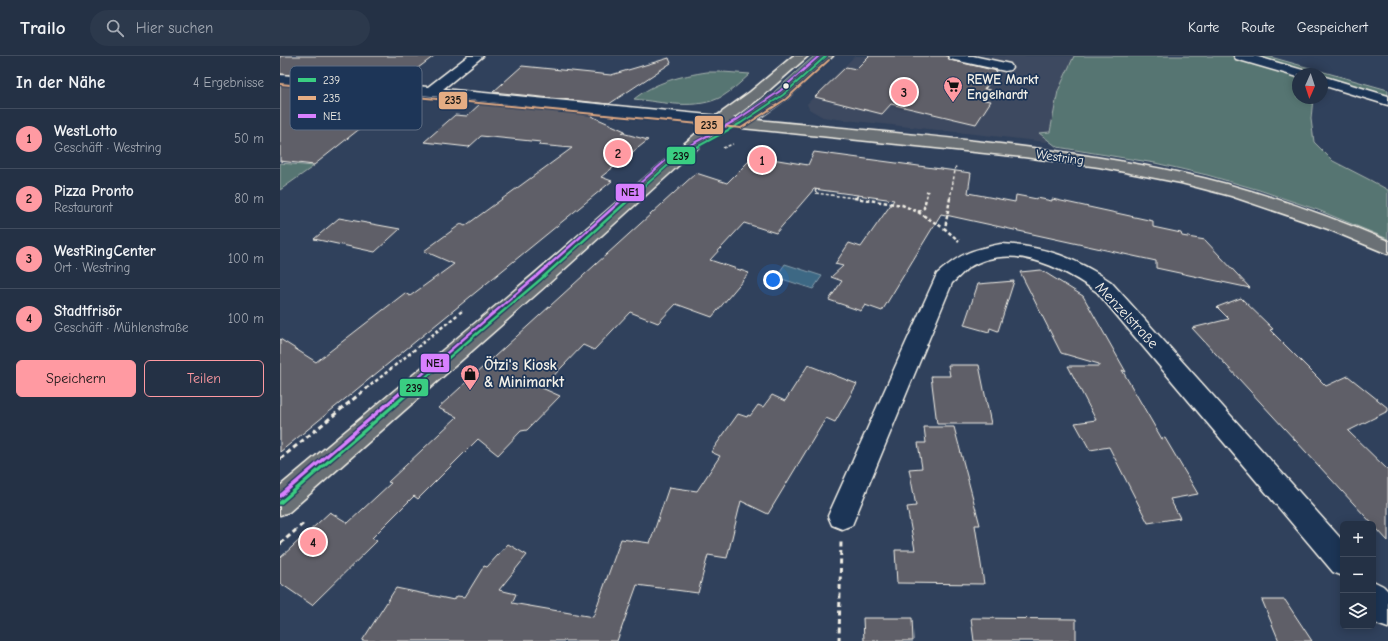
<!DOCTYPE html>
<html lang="de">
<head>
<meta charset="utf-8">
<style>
	:root { --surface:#243145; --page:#2c394c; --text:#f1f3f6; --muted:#a3a9b3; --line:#414c5e; --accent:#ff9aa2 }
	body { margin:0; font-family:"Comic Neue",sans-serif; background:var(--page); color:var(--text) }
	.controls { position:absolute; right:12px; bottom:12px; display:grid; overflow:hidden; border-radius:6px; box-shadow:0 2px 10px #0003 }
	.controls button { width:36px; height:36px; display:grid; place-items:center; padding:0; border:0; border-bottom:1px solid var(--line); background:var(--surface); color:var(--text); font:20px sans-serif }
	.compass { position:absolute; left:1012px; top:12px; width:36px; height:36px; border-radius:50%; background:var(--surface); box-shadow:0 2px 10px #0003; rotate:183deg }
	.you { position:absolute; left:493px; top:224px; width:14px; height:14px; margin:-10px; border:3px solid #fff; border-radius:50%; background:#1a73e8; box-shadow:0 0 0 6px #1a73e833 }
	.badge { display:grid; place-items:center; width:26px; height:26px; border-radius:50%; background:var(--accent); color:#111; font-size:13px; font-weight:700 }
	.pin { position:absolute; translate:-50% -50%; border:2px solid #fff; box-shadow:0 1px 4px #0006 }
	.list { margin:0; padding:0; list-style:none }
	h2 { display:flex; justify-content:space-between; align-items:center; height:52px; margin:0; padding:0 16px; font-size:17px }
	h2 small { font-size:13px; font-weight:400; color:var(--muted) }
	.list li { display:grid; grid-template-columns:26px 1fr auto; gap:12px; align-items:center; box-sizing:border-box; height:60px; padding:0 16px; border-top:1px solid var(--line) }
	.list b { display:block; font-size:15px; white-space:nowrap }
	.list p { margin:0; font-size:13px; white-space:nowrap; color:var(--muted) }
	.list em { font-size:13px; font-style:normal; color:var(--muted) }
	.actions { display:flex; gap:8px; padding:12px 16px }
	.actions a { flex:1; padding:9px 0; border:1px solid var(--accent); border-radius:6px; text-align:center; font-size:14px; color:var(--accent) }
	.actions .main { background:var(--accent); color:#111 }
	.icon { flex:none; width:22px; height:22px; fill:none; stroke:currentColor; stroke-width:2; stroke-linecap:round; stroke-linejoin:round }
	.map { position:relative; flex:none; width:1108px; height:585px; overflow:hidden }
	header { display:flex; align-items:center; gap:24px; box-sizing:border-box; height:56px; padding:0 20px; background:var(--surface); border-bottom:1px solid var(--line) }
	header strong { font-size:19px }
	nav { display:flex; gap:22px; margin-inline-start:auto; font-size:14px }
	.search { width:280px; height:36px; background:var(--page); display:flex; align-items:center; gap:10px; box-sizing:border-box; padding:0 14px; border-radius:22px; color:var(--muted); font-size:15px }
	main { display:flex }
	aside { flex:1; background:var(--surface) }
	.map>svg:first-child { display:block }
	.built { fill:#3e4a60 }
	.green { fill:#567472; stroke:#a5b2ad }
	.water { fill:#3d6784; stroke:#869eac }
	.building { fill:#5e5e68; stroke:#f4f1e8 }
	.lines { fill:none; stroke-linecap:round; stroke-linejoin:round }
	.minor-casing { stroke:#f4f1e8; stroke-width:3 }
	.major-casing { stroke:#f4f1e8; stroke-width:3 }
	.path-far2 { stroke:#f4f1e8; stroke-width:1.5; stroke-dasharray:3 2; stroke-linecap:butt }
	.path-far1 { stroke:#f4f1e8; stroke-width:2.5; stroke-dasharray:3.5 2.5; stroke-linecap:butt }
	.path { stroke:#f4f1e8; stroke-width:3; stroke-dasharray:5 3.5; stroke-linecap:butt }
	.minor { fill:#1d3557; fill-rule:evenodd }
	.major { fill:#6a7074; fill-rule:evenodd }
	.bus-1-far2-casing { stroke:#1d3557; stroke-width:4 }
	.bus-1-far1-casing { stroke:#1d3557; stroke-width:5 }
	.bus-1-casing { stroke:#1d3557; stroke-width:6 }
	.bus-2-casing { stroke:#1d3557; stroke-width:4 }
	.bus-3-far2-casing { stroke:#1d3557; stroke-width:4 }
	.bus-3-far1-casing { stroke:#1d3557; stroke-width:5 }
	.bus-3-casing { stroke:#1d3557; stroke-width:6 }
	.bus-1-far2 { stroke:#3ace82; stroke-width:2 }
	.bus-1-far1 { stroke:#3ace82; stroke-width:2.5 }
	.bus-1 { stroke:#3ace82; stroke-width:3.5 }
	.bus-2 { stroke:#e5ac83; stroke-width:2 }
	.bus-3-far2 { stroke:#d880ff; stroke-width:2 }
	.bus-3-far1 { stroke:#d880ff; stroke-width:2.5 }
	.bus-3 { stroke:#d880ff; stroke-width:3.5 }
	.bus-dot { fill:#f4f1e8; stroke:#1d3557; stroke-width:1.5 }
	.labels { text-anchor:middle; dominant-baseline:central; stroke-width:3.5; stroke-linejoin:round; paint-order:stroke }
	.far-poi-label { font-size:13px; font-weight:bold; fill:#f4f1e8; stroke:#1d3557; text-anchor:start }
	.far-street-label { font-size:13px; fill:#f4f1e8; stroke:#1d3557 }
	.street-label { font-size:15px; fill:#f4f1e8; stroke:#1d3557 }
	.poi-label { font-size:15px; font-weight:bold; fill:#f4f1e8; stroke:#1d3557; text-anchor:start }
	.key { fill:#1d3557; stroke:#5e6d82; stroke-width:1 }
	.key-label { font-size:11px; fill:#f4f1e8 }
	.line-badge { stroke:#1d3557; stroke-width:1.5 }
	.pale-badge-label { font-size:11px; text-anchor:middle; font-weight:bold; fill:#111 }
</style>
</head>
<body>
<header>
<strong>Trailo</strong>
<div class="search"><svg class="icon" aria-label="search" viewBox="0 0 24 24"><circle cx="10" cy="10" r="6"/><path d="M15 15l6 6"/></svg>Hier suchen</div>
<nav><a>Karte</a><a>Route</a><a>Gespeichert</a></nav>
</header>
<main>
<aside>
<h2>In der Nähe<small>4 Ergebnisse</small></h2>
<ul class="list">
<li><span class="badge">1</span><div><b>WestLotto</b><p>Geschäft · Westring</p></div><em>50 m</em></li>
<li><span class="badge">2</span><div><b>Pizza Pronto</b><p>Restaurant</p></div><em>80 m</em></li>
<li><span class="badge">3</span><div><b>WestRingCenter</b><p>Ort · Westring</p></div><em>100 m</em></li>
<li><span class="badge">4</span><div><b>Stadtfrisör</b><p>Geschäft · Mühlenstraße</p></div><em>100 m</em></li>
</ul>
<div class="actions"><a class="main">Speichern</a><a>Teilen</a></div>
</aside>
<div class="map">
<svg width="1108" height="585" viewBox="0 0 1108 585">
	<rect width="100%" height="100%" fill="#30415c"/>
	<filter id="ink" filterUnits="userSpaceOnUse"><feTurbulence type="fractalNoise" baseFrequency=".025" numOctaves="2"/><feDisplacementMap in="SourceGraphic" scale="8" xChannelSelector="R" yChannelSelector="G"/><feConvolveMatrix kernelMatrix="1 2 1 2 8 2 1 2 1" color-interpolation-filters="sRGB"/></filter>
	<g filter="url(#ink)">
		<!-- built -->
		<polygon class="built" points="575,0 794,0 778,35 770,76 760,77 767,84 767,86 557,63 543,61 529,53 527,48"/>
		<!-- green -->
		<g class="green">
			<polygon points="534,0 540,0 498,37 494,36"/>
			<polygon points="794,0 954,0 1018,20 1018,42 1033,42 1031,63 1034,86 1053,105 1090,124 1108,134 1108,183 1038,154 979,134 927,119 875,107 777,91 759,77 770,76 778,35"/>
			<polygon points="969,0 987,0 1108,34 1108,42 1042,22 1042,18 1028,18"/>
			<path d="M427,16H443L470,18C462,25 453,34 443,40C417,55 382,46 354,43C375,26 401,20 427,16Z"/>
			<polygon points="0,107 34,110 0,134"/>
		</g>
		<!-- water -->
		<polygon class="water" points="505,208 542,220 533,233 496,221"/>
		<!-- building -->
		<g class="building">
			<polygon points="0,0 154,0 118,27 0,18"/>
			<polygon points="589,0 667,0 670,4 717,15 705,33 710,34 704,44 711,45 696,68 611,48 602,58 535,41 566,11 576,13"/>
			<polygon points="389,2 391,7 329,48 213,36 242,10 331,19"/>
			<polygon points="0,29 104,37 88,50 106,52 34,109 0,105"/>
			<polygon points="201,47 313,58 311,60 345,75 342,77 368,84 321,121 332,125 0,396 0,283 36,306 125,237 130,240 174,208 144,195 181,168 185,170 292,92 258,89 261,86 201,80 189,91 144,86 175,59 187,60"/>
			<polygon points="534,96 691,117 688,137 735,146 736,139 757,143 757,142 772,145 772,143 873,165 873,171 901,177 902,180 925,184 970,232 876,212 876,205 661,158 602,255 585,249 581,255 549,244 562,225 551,221 563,210 555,208 569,187 581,191 614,144 534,133 496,177 464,167 430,204 469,217 432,261 396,248 378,267 350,256 314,294 303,289 262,332 280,340 247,374 241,375 218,399 198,383 138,443 134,440 92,482 97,485 32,549 0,527 0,502 50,456 68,467 111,427 108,426 177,361 158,352 416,117 447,127 474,100 528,109"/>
			<polygon points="59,162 120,173 95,196 34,183"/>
			<polygon points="761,214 803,240 846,316 842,314 882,383 885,382 918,438 890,443 900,462 868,467 829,391 810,394 795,367 816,364 788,310 819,310 819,308 781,297 740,216"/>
			<polygon points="734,225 718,275 710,272 709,276 684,269 698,228"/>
			<polygon points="961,242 993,273 990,274 1046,330 1068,320 1108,352 1108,355 1068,375 1108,414 1108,485 912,272 949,263 937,251"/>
			<polygon points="528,309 577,328 555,366 546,362 488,458 461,445 447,502 428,499 418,537 357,529 337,585 82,585 116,532 174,544 177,540 185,541 204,510 207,511 228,488 247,499 219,534 236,538 232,547 313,561 341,483 370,487 389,431 417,435 440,400 431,396 458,358 467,361 468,359 470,360 478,349 483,351 492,339 505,345"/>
			<polygon points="668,309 699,309 711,368 657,368 651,320 670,320"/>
			<polygon points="644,371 674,371 700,469 695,469 704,528 617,527 615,494 635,494 627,451 636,450 629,413 642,412 638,387 646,387"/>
			<polygon points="982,544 1005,544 1032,585 999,585"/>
			<polygon points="583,562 632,562 633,585 584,585"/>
			<polygon points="691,562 796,563 796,585 694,585"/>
		</g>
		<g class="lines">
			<defs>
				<g id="minor">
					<polygon points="188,0 203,0 163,33 439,60 444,62 447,65 444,68 439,70 151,40 0,27 0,19 148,31"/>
					<polygon points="668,0 693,0 730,8 732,11 730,14 725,15 670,3"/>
					<polygon points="954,0 975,0 1026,15 1028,18 1018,18 1018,21 956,3"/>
					<polygon points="1042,20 1108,40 1108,49 1042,29"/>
					<path d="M721,188C764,190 796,202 831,226L1063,485V520L1053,516L817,236C781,211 731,185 688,212C683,216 678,222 672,227L572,469L562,473L552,469L548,460L657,218C681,197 691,194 721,188Z"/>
					<polygon points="1093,525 1103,530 1108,535 1108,572 1097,568 1093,563"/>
				</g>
				<path id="major" d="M513,0H528L480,42L453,62H458L498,36L538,0H553L508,42L476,64C618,78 762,87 901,117C972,132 1041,157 1108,185V198L1048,173L951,140L901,127L819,111L744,101L442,70L268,228L9,456L0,459V430L254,218L434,62L470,36Z"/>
			</defs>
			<!-- minor casing -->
			<use href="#minor" class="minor-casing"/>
			<!-- major casing -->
			<use href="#major" class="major-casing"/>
			<!-- path-far2 -->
			<g class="path-far2">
				<polyline points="704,33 709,27"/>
				<polyline points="443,92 453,88"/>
				<polyline points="536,133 535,137 582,143"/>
				<polyline points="646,135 648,136 646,143"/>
				<polyline points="576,142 578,139"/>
				<polyline points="670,143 676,109"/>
			</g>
			<!-- path-far1 -->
			<g class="path-far1">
				<polyline points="574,142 622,149 638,156 665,173"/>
				<polyline points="670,142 665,173 679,185"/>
				<polyline points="638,156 644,152 646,142"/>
				<polyline points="86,333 182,255"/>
			</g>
			<!-- path -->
			<g class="path">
				<polyline points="0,403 87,332"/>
				<polyline points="0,488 25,466"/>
				<polyline points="559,585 561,486"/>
			</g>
			<!-- minor -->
			<use href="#minor" class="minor"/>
			<!-- major -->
			<use href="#major" class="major"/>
			<defs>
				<polyline id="bus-1-far2" points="350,143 395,103 461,67 503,39 546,0"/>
				<polyline id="bus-1-far1" points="132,333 261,223 351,142"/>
				<polyline id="bus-1" points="0,447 134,332"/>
				<polyline id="bus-2" points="0,28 461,72 506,43 549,4"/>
				<polyline id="bus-3-far2" points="342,143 392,99 458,63 500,35 539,0"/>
				<polyline id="bus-3-far1" points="125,333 258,219 344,142"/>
				<polyline id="bus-3" points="0,440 126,332"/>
			</defs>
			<!-- bus-1-far2 casing -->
			<use href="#bus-1-far2" class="bus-1-far2-casing"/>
			<!-- bus-1-far1 casing -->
			<use href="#bus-1-far1" class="bus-1-far1-casing"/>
			<!-- bus-1 casing -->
			<use href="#bus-1" class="bus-1-casing"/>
			<!-- bus-2 casing -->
			<use href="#bus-2" class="bus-2-casing"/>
			<!-- bus-3-far2 casing -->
			<use href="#bus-3-far2" class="bus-3-far2-casing"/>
			<!-- bus-3-far1 casing -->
			<use href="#bus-3-far1" class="bus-3-far1-casing"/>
			<!-- bus-3 casing -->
			<use href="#bus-3" class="bus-3-casing"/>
			<!-- bus-1-far2 -->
			<use href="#bus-1-far2" class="bus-1-far2"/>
			<!-- bus-1-far1 -->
			<use href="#bus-1-far1" class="bus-1-far1"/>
			<!-- bus-1 -->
			<use href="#bus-1" class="bus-1"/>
			<!-- bus-2 -->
			<use href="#bus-2" class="bus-2"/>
			<!-- bus-3-far2 -->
			<use href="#bus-3-far2" class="bus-3-far2"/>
			<!-- bus-3-far1 -->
			<use href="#bus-3-far1" class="bus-3-far1"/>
			<!-- bus-3 -->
			<use href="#bus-3" class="bus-3"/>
		</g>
	</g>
	<!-- icons -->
	<defs>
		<symbol id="supermarket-pin" viewBox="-11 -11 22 30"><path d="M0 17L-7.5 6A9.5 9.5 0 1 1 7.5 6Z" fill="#ff9aa2" stroke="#1d3557"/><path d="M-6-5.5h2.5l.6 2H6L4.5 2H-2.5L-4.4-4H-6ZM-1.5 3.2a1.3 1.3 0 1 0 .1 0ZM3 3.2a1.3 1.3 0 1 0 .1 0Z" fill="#111"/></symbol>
		<symbol id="shop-pin" viewBox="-11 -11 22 30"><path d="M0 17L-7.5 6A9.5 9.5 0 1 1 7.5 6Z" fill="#ff9aa2" stroke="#1d3557"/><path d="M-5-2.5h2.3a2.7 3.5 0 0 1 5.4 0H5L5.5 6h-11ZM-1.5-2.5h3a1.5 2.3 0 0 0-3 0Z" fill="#111"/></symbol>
	</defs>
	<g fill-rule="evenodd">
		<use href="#supermarket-pin" x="662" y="19" width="22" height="30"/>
		<use href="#shop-pin" x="179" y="307" width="22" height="30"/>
	</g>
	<!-- markers -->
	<circle class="bus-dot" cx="506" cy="30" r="3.5"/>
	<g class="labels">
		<!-- far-poi labels -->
		<g class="far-poi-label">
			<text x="687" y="23">REWE Markt<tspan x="687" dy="15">Engelhardt</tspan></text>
		</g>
		<!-- far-street labels -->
		<g class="far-street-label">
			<text transform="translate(780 101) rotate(8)">Westring</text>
		</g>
		<!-- street labels -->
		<g class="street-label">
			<text transform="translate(847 259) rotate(47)">Menzelstraße</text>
		</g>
		<!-- poi labels -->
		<g class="poi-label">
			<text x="204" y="309">Ötzi's Kiosk<tspan x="204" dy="17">&amp; Minimarkt</tspan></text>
		</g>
	</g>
	<!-- legend -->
	<rect x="10" y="10" width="132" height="64" rx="6" class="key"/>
	<rect x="18" y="22" width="18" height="4" fill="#3ace82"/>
	<rect x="18" y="40" width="18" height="4" fill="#e5ac83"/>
	<rect x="18" y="58" width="18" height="4" fill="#d880ff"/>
	<g class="key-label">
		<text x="43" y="28">239</text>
		<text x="43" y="46">235</text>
		<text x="43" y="64">NE1</text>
	</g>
	<g class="line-badge">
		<rect x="158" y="35" width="30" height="19" rx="4" fill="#e5ac83"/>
		<rect x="414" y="59" width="30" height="20" rx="4" fill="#e5ac83"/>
		<rect x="386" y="90" width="30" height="19" rx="4" fill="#3ace82"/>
		<rect x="335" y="127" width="30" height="19" rx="4" fill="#d880ff"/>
		<rect x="140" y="297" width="30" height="20" rx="4" fill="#d880ff"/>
		<rect x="119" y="322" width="30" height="19" rx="4" fill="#3ace82"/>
	</g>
	<g class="pale-badge-label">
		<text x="173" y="48">235</text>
		<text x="429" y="73">235</text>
		<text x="401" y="104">239</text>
		<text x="350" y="140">NE1</text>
		<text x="155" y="311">NE1</text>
		<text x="134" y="336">239</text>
	</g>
</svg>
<div class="controls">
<button>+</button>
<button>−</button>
<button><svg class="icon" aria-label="layers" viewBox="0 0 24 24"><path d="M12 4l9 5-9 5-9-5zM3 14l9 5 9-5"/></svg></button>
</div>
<svg class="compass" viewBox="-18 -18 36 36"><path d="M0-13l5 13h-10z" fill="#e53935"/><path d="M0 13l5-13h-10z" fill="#a3a9b3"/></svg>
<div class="you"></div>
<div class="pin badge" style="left:482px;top:104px">1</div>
<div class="pin badge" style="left:338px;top:97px">2</div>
<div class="pin badge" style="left:624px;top:36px">3</div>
<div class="pin badge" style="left:33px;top:486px">4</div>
</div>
</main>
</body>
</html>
